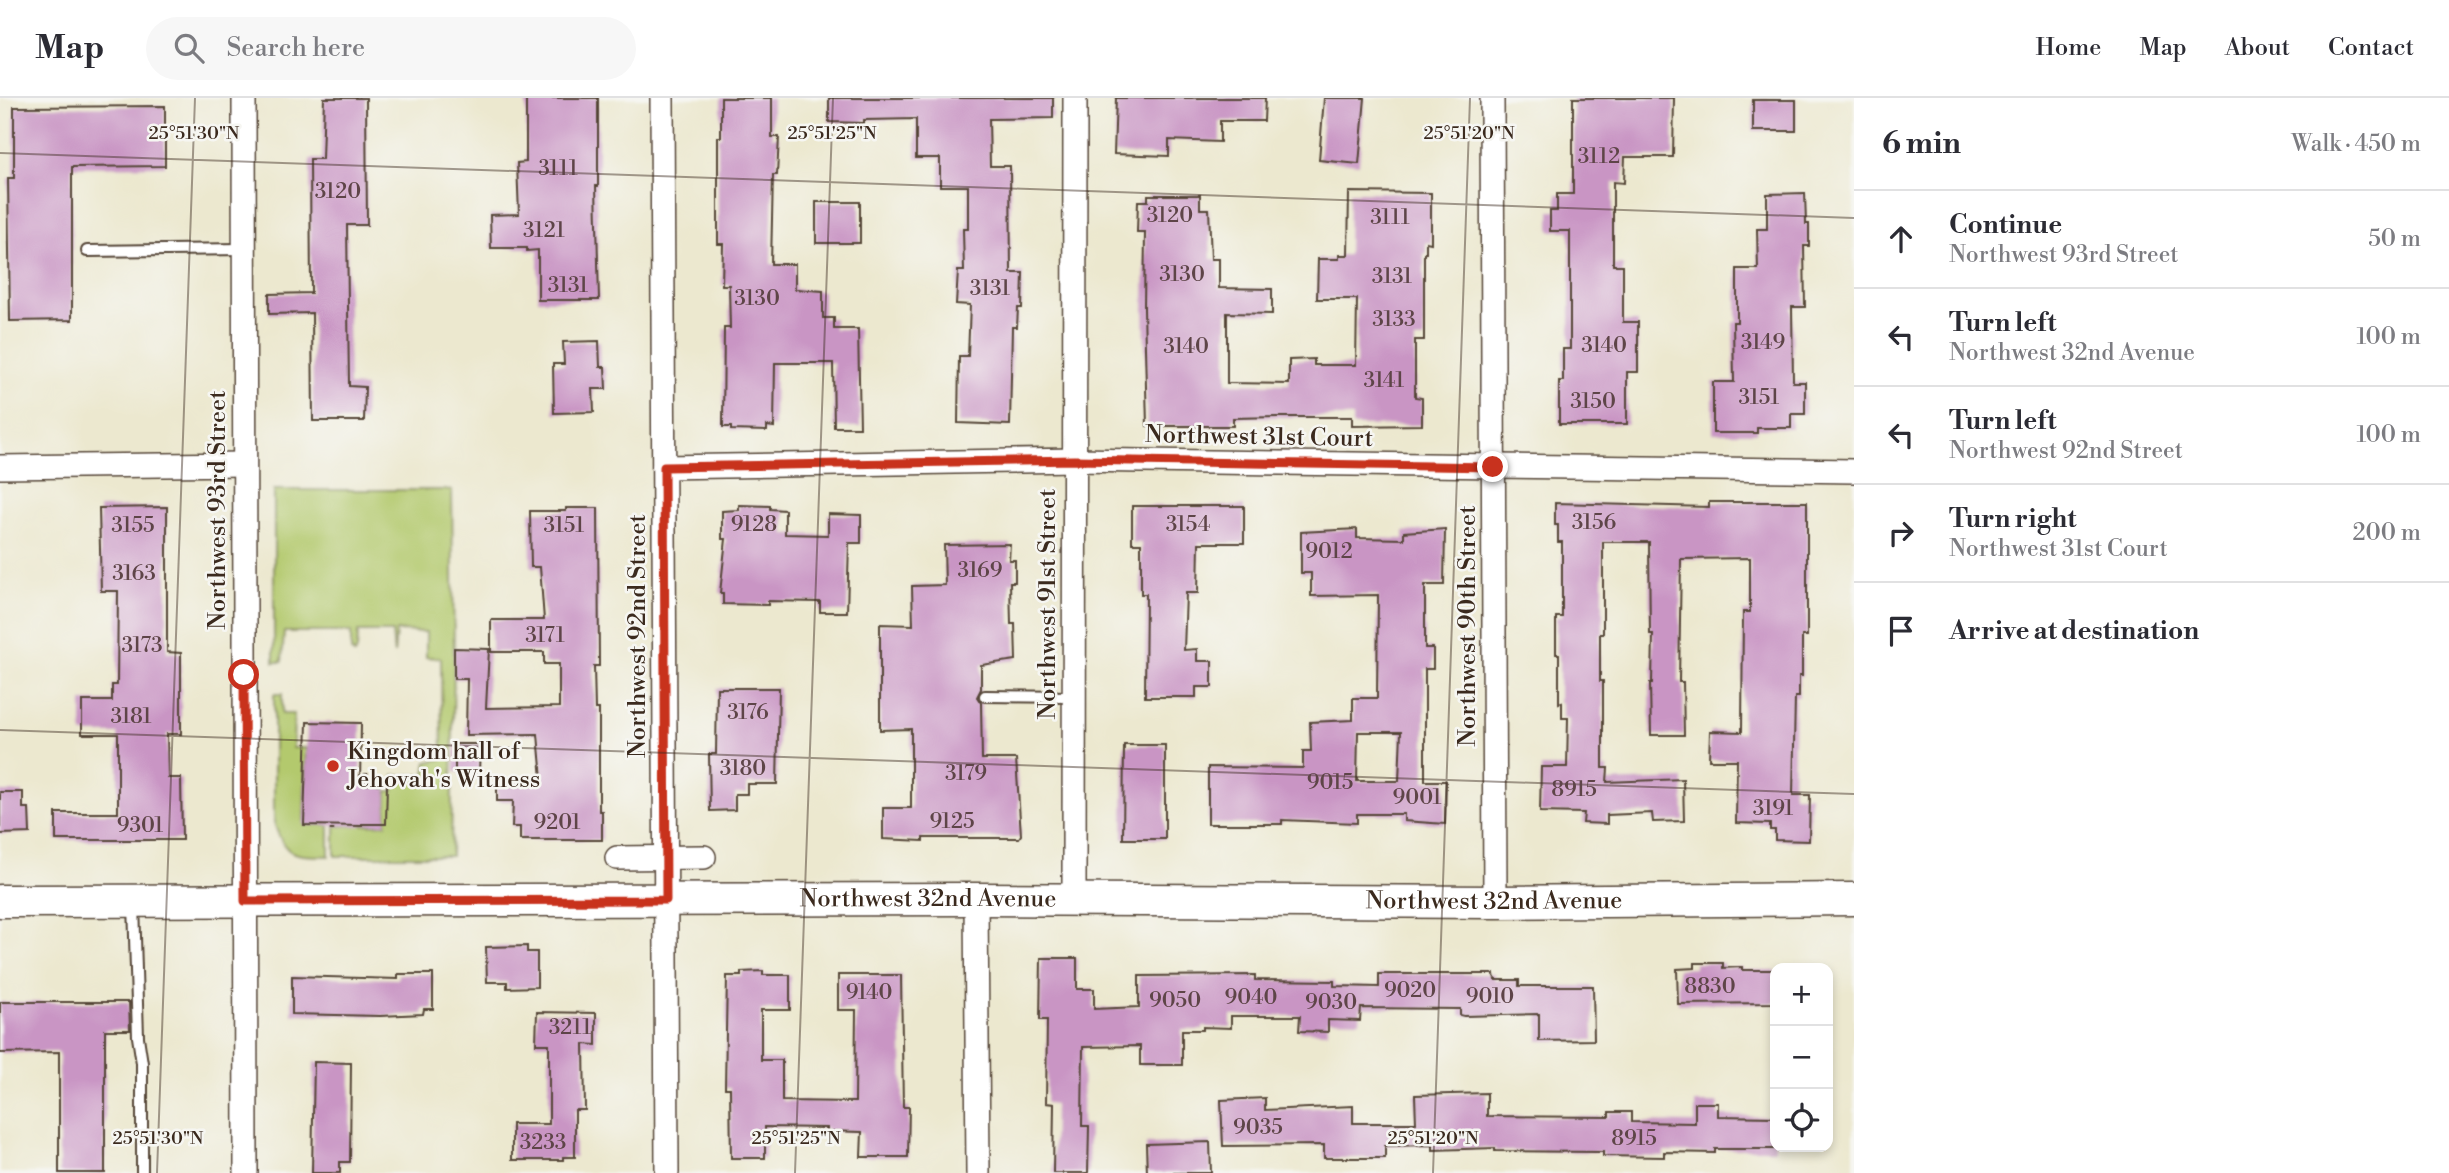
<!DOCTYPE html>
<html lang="en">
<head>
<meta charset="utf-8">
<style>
	:root { --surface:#fff; --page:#f7f7f7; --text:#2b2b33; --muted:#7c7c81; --line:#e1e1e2 }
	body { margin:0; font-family:"Libre Bodoni",serif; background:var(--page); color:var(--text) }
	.controls { position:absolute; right:21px; bottom:21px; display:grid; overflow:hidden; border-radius:14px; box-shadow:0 4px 10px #0003 }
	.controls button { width:63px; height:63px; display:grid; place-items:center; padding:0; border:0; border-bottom:2px solid var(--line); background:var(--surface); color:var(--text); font:35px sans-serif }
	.stop { position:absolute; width:21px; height:21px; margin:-16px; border:5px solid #c8321e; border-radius:50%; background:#fff }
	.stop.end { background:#c8321e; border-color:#fff; box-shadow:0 2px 7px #0008 }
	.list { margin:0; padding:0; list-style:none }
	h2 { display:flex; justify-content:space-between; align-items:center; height:91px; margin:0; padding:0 28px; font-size:30px }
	h2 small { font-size:23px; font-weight:400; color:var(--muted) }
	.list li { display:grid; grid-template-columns:46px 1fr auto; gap:21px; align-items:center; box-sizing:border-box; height:98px; padding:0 28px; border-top:2px solid var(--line) }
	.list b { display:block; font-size:26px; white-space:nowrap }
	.list p { margin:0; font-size:23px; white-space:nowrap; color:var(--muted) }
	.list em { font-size:23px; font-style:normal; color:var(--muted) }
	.icon { flex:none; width:38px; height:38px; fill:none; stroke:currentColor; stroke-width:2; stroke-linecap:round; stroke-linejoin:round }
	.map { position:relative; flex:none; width:1854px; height:1075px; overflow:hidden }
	header { display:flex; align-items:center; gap:42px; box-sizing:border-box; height:98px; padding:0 35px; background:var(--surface); border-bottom:2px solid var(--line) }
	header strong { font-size:33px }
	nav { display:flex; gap:38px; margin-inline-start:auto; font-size:24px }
	.search { width:490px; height:63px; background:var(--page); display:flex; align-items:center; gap:18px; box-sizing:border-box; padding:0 24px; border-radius:38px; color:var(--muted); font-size:26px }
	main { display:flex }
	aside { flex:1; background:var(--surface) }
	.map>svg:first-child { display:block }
	.green { fill:#b3c96d; stroke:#777a46; stroke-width:2 }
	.building { fill:#c995c4; fill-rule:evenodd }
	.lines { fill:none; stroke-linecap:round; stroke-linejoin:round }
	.lane-casing { stroke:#564639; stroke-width:14 }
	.street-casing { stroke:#564639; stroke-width:26 }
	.secondary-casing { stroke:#564639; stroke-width:35 }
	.path { stroke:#564639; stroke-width:4.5; stroke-dasharray:5 5; stroke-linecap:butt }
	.lane { stroke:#fff; stroke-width:10 }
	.street { stroke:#fff; stroke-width:23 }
	.secondary { stroke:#fff; stroke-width:32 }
	.route { stroke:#c8321e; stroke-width:9 }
	.ticks { fill:none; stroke:#3b2a1e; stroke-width:2; stroke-opacity:0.45 }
	.poi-dot { fill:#c8321e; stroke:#f6f6f2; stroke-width:2.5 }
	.labels { text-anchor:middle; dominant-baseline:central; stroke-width:5; stroke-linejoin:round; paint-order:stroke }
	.number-label { font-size:21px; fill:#5e4548 }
	.street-label { font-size:24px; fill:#3b2a1e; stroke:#f6f6f2 }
	.poi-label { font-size:24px; fill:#3b2a1e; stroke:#f6f6f2; text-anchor:start }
	.ticks-label { font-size:18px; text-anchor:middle; fill:#3b2a1e; stroke:#f6f6f2; stroke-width:5; stroke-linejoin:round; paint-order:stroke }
</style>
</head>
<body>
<header>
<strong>Map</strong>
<div class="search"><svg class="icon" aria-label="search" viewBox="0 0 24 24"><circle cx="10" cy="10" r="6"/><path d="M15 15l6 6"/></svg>Search here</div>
<nav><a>Home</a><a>Map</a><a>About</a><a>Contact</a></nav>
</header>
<main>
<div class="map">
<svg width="1854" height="1075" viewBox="0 0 1854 1075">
	<rect width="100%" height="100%" fill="#f6f6f2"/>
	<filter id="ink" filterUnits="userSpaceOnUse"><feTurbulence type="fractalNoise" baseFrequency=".0143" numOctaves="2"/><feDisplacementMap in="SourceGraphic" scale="14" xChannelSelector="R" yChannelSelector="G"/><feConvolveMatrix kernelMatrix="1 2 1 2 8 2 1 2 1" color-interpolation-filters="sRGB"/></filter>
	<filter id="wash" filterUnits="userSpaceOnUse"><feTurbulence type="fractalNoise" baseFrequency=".00686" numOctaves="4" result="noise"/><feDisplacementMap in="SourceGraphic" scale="28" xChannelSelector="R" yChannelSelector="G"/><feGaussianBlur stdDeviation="1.57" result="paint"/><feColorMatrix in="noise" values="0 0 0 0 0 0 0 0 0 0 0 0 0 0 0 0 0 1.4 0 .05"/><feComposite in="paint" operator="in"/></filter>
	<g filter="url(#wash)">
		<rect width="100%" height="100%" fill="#ece8cf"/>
		<!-- green -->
		<g class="green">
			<polygon points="274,392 452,392 454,560 451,758 335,758 335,728 386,726 387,693 394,693 394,677 425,677 427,664 442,661 441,560 426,559 426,534 396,533 394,556 392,534 358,534 357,552 354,556 351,553 351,534 284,534 282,564 274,564"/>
			<path d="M274,596H282V616H294L293,650H306L304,727H329V758C293,757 285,760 274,724Z"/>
		</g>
		<g id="blocks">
			<!-- building -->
			<g class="building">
				<polygon points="324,0 366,0 367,127 347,127 349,288 365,289 364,323 313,323 312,215 269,216 269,196 311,195 310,61 322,61"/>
				<polygon points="526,0 598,0 598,88 596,88 599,202 538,202 538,152 527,153 527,150 491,150 490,117 519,116 517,65 526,64"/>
				<polygon points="721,0 772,0 772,39 779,39 777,77 773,77 771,166 795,166 795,191 823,193 823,220 834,220 834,231 858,231 860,329 834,329 833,265 775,265 774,329 767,328 767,333 731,332 731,329 723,329 724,230 730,230 729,187 722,187 723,146 718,146 718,39 721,39"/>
				<polygon points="829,0 1053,0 1053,20 989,21 990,68 1010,68 1011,175 1023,175 1022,210 1018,210 1017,229 1012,229 1010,327 958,325 959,258 968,258 970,207 956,206 958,173 964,173 963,131 968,131 968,88 940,88 940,60 916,60 916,21 864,22 864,25 829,24"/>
				<polygon points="1116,0 1265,0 1264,23 1220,23 1220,44 1169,42 1169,58 1114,56"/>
				<polygon points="1324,0 1365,0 1359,66 1319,62"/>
				<polygon points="1573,0 1674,0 1673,59 1625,59 1624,85 1613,84 1613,167 1623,167 1623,224 1638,224 1638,274 1627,274 1627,326 1559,326 1559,283 1563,283 1563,251 1570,251 1570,133 1550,133 1550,113 1557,113 1557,96 1573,96"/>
				<rect x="1753" y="2" width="43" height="31"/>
				<polygon points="165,8 165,68 72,69 72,222 10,223 8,80 14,80 14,9"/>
				<polygon points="1349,94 1431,95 1431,145 1426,144 1426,155 1424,155 1424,242 1415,242 1415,299 1422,300 1422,327 1352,328 1352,319 1278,319 1233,320 1233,328 1147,328 1144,211 1145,134 1137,134 1138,103 1148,103 1148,97 1200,97 1200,111 1209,111 1211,161 1219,161 1219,190 1272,191 1272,216 1227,215 1227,285 1289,286 1289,262 1314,261 1314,267 1356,267 1357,201 1317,201 1318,161 1339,161 1339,157 1348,157"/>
				<polygon points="1805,95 1806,126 1809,126 1809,148 1804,148 1805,209 1792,209 1793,284 1805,284 1805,316 1791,316 1791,330 1757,330 1757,335 1713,335 1713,284 1734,284 1733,224 1737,224 1737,171 1758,171 1757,131 1767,131 1767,96"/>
				<rect x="816" y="104" width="44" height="41"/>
				<polygon points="599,243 600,269 605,269 606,291 593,291 594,314 554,315 553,266 564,266 563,244"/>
				<polygon points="1709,404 1807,404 1807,538 1802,538 1802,578 1799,578 1799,599 1795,599 1793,697 1810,697 1809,743 1775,742 1775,732 1770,732 1770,726 1736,725 1737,662 1709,662 1710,633 1742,634 1743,514 1750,514 1750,460 1681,461 1679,584 1683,584 1684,637 1651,637 1650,585 1652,585 1653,536 1650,536 1649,444 1603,444 1603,536 1600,536 1600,583 1603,583 1603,670 1608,670 1607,684 1683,681 1684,723 1653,724 1652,715 1607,717 1607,726 1583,725 1584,715 1540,714 1541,669 1567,669 1568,620 1562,620 1562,604 1559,605 1559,556 1556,556 1556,519 1562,519 1562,444 1558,444 1558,427 1555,427 1555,405 1709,409"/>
				<polygon points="739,407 770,408 770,411 785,412 785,436 828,437 828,416 861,417 861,445 849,445 847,514 820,514 820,504 768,503 768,507 723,506 723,495 720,495 726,441 722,441 722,413 739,412"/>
				<polygon points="1132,408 1244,408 1244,445 1199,445 1198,495 1186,495 1184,552 1197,551 1197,563 1212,563 1212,589 1196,589 1196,599 1145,599 1146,496 1141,496 1141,445 1132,445"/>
				<polygon points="167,409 167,554 181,555 181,636 167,636 168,680 181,680 182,742 56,742 56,715 118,715 118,636 82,636 82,603 112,603 112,587 117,587 118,493 101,493 99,410"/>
				<polygon points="566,410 598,410 599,568 594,568 595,611 599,611 599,713 602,713 602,742 520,742 520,729 512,729 513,703 497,703 497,681 542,681 538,636 466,637 467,581 454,581 454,550 489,551 486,610 559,609 559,566 544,566 544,554 491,554 491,522 544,522 540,469 531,469 530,413 566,413"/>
				<path d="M1357,431V440L1404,441V434L1445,431L1444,487H1425V550H1433V571H1425V683H1446L1445,726L1404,723V716H1357V725L1282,722V726H1208V669L1303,670V653H1311L1310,624L1353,622V600H1377L1378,497L1311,498V475H1301V434ZM1358,634H1401L1399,683H1357Z"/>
				<polygon points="1010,446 1009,462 1015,462 1015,484 1010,484 1011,526 1015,526 1016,562 981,567 981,591 977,599 981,605 982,661 1016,661 1021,737 1019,740 923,740 923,743 883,741 883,710 911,710 911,631 880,632 880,526 913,527 912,488 945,487 944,447"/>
				<polygon points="717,590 779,590 777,686 747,686 747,696 735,696 735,712 710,713 709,656 716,656"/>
				<polygon points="307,624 361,625 360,685 387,686 386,726 362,726 362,728 304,727"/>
				<polygon points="455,646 480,646 479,675 455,674"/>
				<polygon points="1124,647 1165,647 1165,741 1123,741"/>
				<polygon points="0,694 23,694 23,710 29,710 30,735 0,736"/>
				<polygon points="527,848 527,854 537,854 537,889 507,890 507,884 487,884 486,849"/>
				<polygon points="1041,860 1077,860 1077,891 1094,891 1094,911 1139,909 1139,878 1255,877 1255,882 1334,883 1334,888 1379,889 1379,876 1494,876 1495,882 1519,882 1519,888 1593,888 1594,942 1539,943 1539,916 1464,918 1460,917 1460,911 1361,910 1360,923 1328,922 1328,934 1299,933 1300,918 1231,918 1231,930 1203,929 1203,932 1182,932 1182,967 1140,967 1140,948 1083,949 1082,1028 1089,1028 1088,1075 1053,1075 1054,1006 1046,1005 1047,922 1040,922"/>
				<polygon points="1695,865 1723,865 1723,870 1742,869 1742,872 1775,872 1775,905 1678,906 1677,871 1695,870"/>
				<polygon points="763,873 763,877 790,877 790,912 761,912 761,962 782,962 782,1003 855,1004 856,912 838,912 838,877 901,877 903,1009 909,1009 908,1059 861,1059 862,1034 827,1033 827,1030 765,1029 765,1060 731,1060 730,990 725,990 727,878 741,878 741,874"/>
				<polygon points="398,876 433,876 433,911 424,911 423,916 380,918 292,916 292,878 398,881"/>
				<polygon points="0,904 129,904 130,932 105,932 105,1075 59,1075 59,954 0,955"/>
				<polygon points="537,914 596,915 596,947 584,946 585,1012 575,1012 575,1059 563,1059 563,1062 512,1062 512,1026 549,1026 549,946 536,946"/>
				<polygon points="314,964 351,965 350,1064 340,1064 340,1075 312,1075"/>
				<polygon points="1487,995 1487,1018 1609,1019 1609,1014 1631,1014 1631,1024 1695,1025 1695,1005 1718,1005 1718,1018 1775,1019 1775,1051 1715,1051 1715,1055 1664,1054 1664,1059 1603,1058 1603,1054 1495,1053 1495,1050 1433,1052 1433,1047 1385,1048 1385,1060 1324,1060 1324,1047 1223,1048 1221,1002 1265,1000 1265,1012 1353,1008 1353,1025 1416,1025 1415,997"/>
				<polygon points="1210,1044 1211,1075 1147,1075 1146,1046"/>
			</g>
		</g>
	</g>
	<g filter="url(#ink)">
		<use href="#blocks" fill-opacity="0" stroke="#564639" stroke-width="2"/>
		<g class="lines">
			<defs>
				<g id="lane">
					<polyline points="87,153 244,151"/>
					<polyline points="985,598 1074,599"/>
					<polyline points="134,805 138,939 142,965 142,1075"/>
				</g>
				<g id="street">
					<polyline points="244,0 246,1075"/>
					<polyline points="662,0 667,1075"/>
					<polyline points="1492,0 1495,804"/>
					<polyline points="0,369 244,366"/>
					<polyline points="664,369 1074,362 1854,373"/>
					<polyline points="617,760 704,759"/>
					<polyline points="976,801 978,1075"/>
					<polyline points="1074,802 1075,0"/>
				</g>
				<g id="secondary">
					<path id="s1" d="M0,803L976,801L1495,804L1854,801"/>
				</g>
			</defs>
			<!-- lane casing -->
			<use href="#lane" class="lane-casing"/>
			<!-- street casing -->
			<use href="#street" class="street-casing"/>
			<!-- secondary casing -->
			<use href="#secondary" class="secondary-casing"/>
			<!-- path -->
			<g class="path">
				<polyline points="366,681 387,682 387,685 366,685 366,674"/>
				<polyline points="332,733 332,731"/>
			</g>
			<!-- lane -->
			<use href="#lane" class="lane"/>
			<!-- street -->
			<use href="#street" class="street"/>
			<!-- secondary -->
			<use href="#secondary" class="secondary"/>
		</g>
	</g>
	<g class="lines" filter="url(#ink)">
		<!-- route -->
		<polyline class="route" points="244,577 245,803 666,802 664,369 1074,362 1493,369"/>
	</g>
	<!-- ticks -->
	<path class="ticks" d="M0,55L1854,120M0,632L1854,696M157,1075L195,0M795,1075L833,0M1433,1075L1470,0"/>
	<!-- markers -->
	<circle class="poi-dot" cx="333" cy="668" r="7"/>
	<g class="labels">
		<!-- number labels -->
		<g class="number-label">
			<text x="1599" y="59">3112</text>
			<text x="558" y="71">3111</text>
			<text x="338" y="94">3120</text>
			<text x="1170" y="118">3120</text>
			<text x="1390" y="120">3111</text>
			<text x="544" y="133">3121</text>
			<text x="1182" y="177">3130</text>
			<text x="1392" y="179">3131</text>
			<text x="568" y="188">3131</text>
			<text x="990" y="191">3131</text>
			<text x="757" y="201">3130</text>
			<text x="1394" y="222">3133</text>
			<text x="1763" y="245">3149</text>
			<text x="1604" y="248">3140</text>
			<text x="1186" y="249">3140</text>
			<text x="1384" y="283">3141</text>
			<text x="1759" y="300">3151</text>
			<text x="1593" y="304">3150</text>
			<text x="1594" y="425">3156</text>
			<text x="754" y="427">9128</text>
			<text x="1188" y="427">3154</text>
			<text x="133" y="428">3155</text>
			<text x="564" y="428">3151</text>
			<text x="1329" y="454">9012</text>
			<text x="980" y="473">3169</text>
			<text x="134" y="476">3163</text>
			<text x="545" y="538">3171</text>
			<text x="142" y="548">3173</text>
			<text x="748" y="615">3176</text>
			<text x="131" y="619">3181</text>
			<text x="743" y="671">3180</text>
			<text x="966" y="676">3179</text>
			<text x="1330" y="685">9015</text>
			<text x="1574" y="692">8915</text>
			<text x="1417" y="700">9001</text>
			<text x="1773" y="711">3191</text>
			<text x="952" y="724">9125</text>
			<text x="557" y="725">9201</text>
			<text x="140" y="728">9301</text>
			<text x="1710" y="889">8830</text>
			<text x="1410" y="893">9020</text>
			<text x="869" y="895">9140</text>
			<text x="1490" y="899">9010</text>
			<text x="1251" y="900">9040</text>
			<text x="1175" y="903">9050</text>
			<text x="1331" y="905">9030</text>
			<text x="570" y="930">3211</text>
			<text x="1258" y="1030">9035</text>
			<text x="1634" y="1041">8915</text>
			<text x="543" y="1045">3233</text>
		</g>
		<!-- street labels -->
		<g class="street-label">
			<text transform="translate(1259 339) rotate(1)">Northwest 31st Court</text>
			<text transform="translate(218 412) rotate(-90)">Northwest 93rd Street</text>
			<text transform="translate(1048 506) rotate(-90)">Northwest 91st Street</text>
			<text transform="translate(1468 528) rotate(-90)">Northwest 90th Street</text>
			<text transform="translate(638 538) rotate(-90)">Northwest 92nd Street</text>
			<text stroke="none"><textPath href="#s1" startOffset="928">Northwest 32nd Avenue</textPath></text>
			<text stroke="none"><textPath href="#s1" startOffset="1494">Northwest 32nd Avenue</textPath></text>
		</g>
		<!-- poi labels -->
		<g class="poi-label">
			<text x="347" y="654">Kingdom hall of<tspan x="347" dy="28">Jehovah's Witness</tspan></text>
		</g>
	</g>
	<g class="ticks-label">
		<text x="194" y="41">25°51'30"N</text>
		<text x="832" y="41">25°51'25"N</text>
		<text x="1469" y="41">25°51'20"N</text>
		<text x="158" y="1046">25°51'30"N</text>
		<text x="796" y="1046">25°51'25"N</text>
		<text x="1433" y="1046">25°51'20"N</text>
	</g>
</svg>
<div class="controls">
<button>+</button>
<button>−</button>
<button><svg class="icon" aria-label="locate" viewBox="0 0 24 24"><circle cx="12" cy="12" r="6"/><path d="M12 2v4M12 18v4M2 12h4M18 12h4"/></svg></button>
</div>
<div class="stop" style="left:244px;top:577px"></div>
<div class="stop end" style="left:1493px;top:369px"></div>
</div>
<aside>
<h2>6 min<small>Walk · 450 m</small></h2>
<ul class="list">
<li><svg class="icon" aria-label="ahead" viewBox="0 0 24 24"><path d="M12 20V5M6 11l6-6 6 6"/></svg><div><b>Continue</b><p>Northwest 93rd Street</p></div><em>50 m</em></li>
<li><svg class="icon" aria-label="left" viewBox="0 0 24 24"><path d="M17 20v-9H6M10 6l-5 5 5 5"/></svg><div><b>Turn left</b><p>Northwest 32nd Avenue</p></div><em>100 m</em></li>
<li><svg class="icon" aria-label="left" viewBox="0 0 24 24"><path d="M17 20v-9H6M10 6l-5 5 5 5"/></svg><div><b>Turn left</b><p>Northwest 92nd Street</p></div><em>100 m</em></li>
<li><svg class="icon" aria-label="right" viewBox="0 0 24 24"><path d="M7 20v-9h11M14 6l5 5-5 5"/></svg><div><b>Turn right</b><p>Northwest 31st Court</p></div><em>200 m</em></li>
<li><svg class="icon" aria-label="arrive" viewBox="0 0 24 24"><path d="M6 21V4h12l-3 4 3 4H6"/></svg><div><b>Arrive at destination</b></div></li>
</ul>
</aside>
</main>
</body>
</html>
